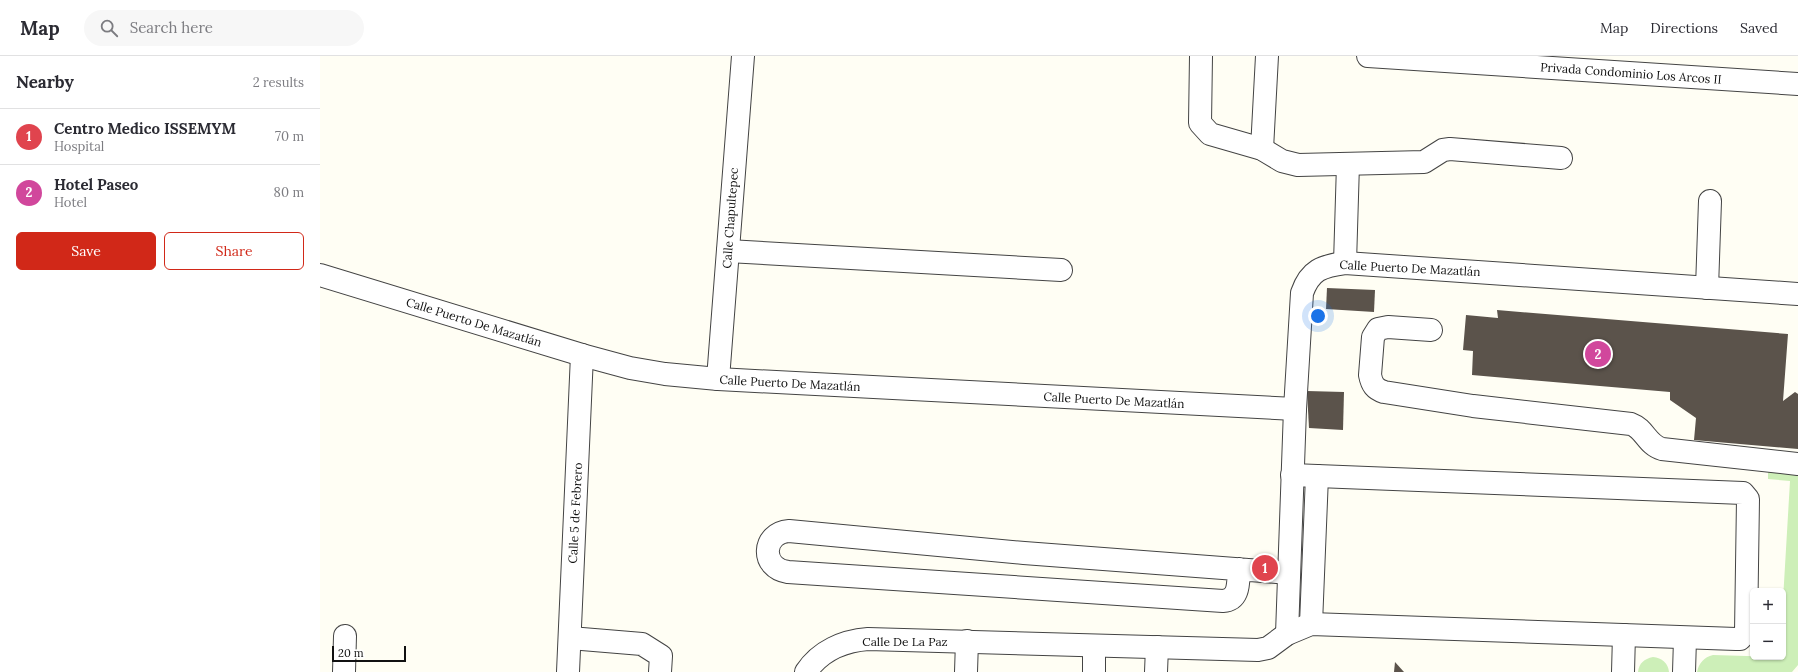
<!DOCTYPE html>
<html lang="en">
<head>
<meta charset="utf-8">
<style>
	:root { --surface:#fff; --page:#f7f7f7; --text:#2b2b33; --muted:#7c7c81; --line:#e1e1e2; --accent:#d12818 }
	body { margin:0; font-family:Lora,serif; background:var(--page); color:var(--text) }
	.controls { position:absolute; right:12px; bottom:12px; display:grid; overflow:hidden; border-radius:6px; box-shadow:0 1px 3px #0004 }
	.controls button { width:36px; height:36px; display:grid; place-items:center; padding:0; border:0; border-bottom:1px solid var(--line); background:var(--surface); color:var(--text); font:20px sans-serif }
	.scale { position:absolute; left:12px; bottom:10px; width:74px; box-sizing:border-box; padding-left:4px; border:2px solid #111; border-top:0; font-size:11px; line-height:14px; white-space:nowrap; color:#111; -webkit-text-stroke:3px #fff; paint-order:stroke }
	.you { position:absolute; left:998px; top:260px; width:14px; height:14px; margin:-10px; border:3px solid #fff; border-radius:50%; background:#1a73e8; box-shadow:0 0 0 6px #1a73e833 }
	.badge { display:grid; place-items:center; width:26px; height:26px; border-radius:50%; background:var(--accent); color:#fff; font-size:13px; font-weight:700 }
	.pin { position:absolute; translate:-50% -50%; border:2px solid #fff; box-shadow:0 1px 4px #0006 }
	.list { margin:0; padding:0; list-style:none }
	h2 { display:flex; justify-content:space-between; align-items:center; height:52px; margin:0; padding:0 16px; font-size:17px }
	h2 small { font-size:13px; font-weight:400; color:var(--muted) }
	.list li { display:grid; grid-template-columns:26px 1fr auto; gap:12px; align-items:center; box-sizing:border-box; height:56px; padding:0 16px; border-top:1px solid var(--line) }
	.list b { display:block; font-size:15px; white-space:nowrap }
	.list p { margin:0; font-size:13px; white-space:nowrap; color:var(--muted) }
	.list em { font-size:13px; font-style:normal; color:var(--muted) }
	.actions { display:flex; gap:8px; padding:12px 16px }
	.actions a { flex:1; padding:9px 0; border:1px solid var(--accent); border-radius:6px; text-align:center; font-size:14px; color:var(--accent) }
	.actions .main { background:var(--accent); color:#fff }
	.icon { flex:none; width:22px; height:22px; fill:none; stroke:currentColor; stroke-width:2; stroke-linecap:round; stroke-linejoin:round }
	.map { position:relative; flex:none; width:1478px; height:616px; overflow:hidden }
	header { display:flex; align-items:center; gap:24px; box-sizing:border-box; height:56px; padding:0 20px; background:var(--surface); border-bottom:1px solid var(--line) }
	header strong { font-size:19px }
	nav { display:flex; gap:22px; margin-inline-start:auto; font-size:14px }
	.search { width:280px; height:36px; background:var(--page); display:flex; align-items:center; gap:10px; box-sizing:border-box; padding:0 14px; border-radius:22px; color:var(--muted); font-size:15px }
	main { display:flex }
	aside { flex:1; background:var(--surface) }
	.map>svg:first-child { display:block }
	.green { fill:#cdefb8 }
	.building { fill:#5b534b }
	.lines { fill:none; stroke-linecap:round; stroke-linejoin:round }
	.minor-casing { stroke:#444; stroke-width:24 }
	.minor { stroke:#fff; stroke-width:22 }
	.labels { text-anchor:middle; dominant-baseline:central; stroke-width:4; stroke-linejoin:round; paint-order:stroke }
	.street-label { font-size:12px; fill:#111; stroke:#fff }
</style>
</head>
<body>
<header>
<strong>Map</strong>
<div class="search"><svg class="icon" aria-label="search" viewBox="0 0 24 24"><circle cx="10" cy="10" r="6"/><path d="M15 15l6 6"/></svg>Search here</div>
<nav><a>Map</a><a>Directions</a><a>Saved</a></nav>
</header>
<main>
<aside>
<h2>Nearby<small>2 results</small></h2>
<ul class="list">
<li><span class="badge" style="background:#e0444e">1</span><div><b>Centro Medico ISSEMYM</b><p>Hospital</p></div><em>70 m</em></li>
<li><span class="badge" style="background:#d1479c">2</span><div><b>Hotel Paseo</b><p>Hotel</p></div><em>80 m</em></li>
</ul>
<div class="actions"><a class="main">Save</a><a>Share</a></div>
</aside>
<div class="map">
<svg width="1478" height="616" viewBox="0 0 1478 616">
	<rect width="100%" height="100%" fill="#fffef4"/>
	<!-- green -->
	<g class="green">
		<path d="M1448,413L1478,415V609L1472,616H1377C1379,607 1384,601 1393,599L1463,601V544L1470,425L1448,423Z"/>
		<path d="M1333,601C1342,602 1348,607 1349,616H1318C1319,607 1324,603 1333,601Z"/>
	</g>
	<!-- building -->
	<g class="building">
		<polygon points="1007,232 1055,234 1054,256 1006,253"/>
		<polygon points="1177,254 1468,278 1463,345 1475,336 1478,338 1478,393 1374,384 1376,362 1350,344 1350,336 1152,319 1153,295 1143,294 1146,259 1178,262"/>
		<polygon points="987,335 1024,336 1023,374 989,372"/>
		<polygon points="1075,606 1084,616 1074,616"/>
	</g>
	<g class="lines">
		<defs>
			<g id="minor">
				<polyline points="881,0 880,67 890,78 942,93 962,105 978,109 1104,106 1123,94 1130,93 1241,102"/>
				<polyline points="1048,0 1478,28"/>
				<polyline points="942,93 947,0"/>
				<polyline points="408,195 741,214"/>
				<polyline points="1025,207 1028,108"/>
				<polyline points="0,219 262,299 310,312 345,318 398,323 975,353"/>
				<polyline points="1387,232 1390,145"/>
				<path d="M1111,274L1068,271L1058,273L1053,281L1050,319C1052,329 1055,333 1064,336L1153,350L1311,368C1325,373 1327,389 1342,393L1478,408"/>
				<polyline points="398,323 423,0"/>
				<path d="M919,513C918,526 920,544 903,545L468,516C440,512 442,477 469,475L704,497L969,517"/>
				<polyline points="991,568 997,420"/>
				<path d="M967,578L975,353L982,237C990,214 1002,210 1025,207L1478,238"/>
				<polyline points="250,582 322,588 341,600 340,616"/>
				<polyline points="24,616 25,580"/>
				<polyline points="248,616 262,299"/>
				<path d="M486,616C500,595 523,585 548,583L938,594L948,592L967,578L991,568L1416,583H1420L1426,577L1428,443L1423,437L972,419"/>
				<polyline points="646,616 647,585"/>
				<polyline points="774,616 774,590"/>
				<polyline points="836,616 837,591"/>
				<polyline points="1303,616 1304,579"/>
				<polyline points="1364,616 1365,583"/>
			</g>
		</defs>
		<!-- minor casing -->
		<use href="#minor" class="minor-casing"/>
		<!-- minor -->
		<use href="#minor" class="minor"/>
	</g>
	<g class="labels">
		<!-- street labels -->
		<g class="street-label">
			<text transform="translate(1311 17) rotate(4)">Privada Condominio Los Arcos II</text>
			<text transform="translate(410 162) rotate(-86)">Calle Chapultepec</text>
			<text transform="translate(1090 212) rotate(3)">Calle Puerto De Mazatlán</text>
			<text transform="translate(154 266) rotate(17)">Calle Puerto De Mazatlán</text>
			<text transform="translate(470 327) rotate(3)">Calle Puerto De Mazatlán</text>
			<text transform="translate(794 344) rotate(3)">Calle Puerto De Mazatlán</text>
			<text transform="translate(255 457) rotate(-87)">Calle 5 de Febrero</text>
			<text x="585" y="585">Calle De La Paz</text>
		</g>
	</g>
</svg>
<div class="controls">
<button>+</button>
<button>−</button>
</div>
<div class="scale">20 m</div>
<div class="you"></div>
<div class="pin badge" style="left:945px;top:512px;background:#e0444e">1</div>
<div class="pin badge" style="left:1278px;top:298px;background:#d1479c">2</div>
</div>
</main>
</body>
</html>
